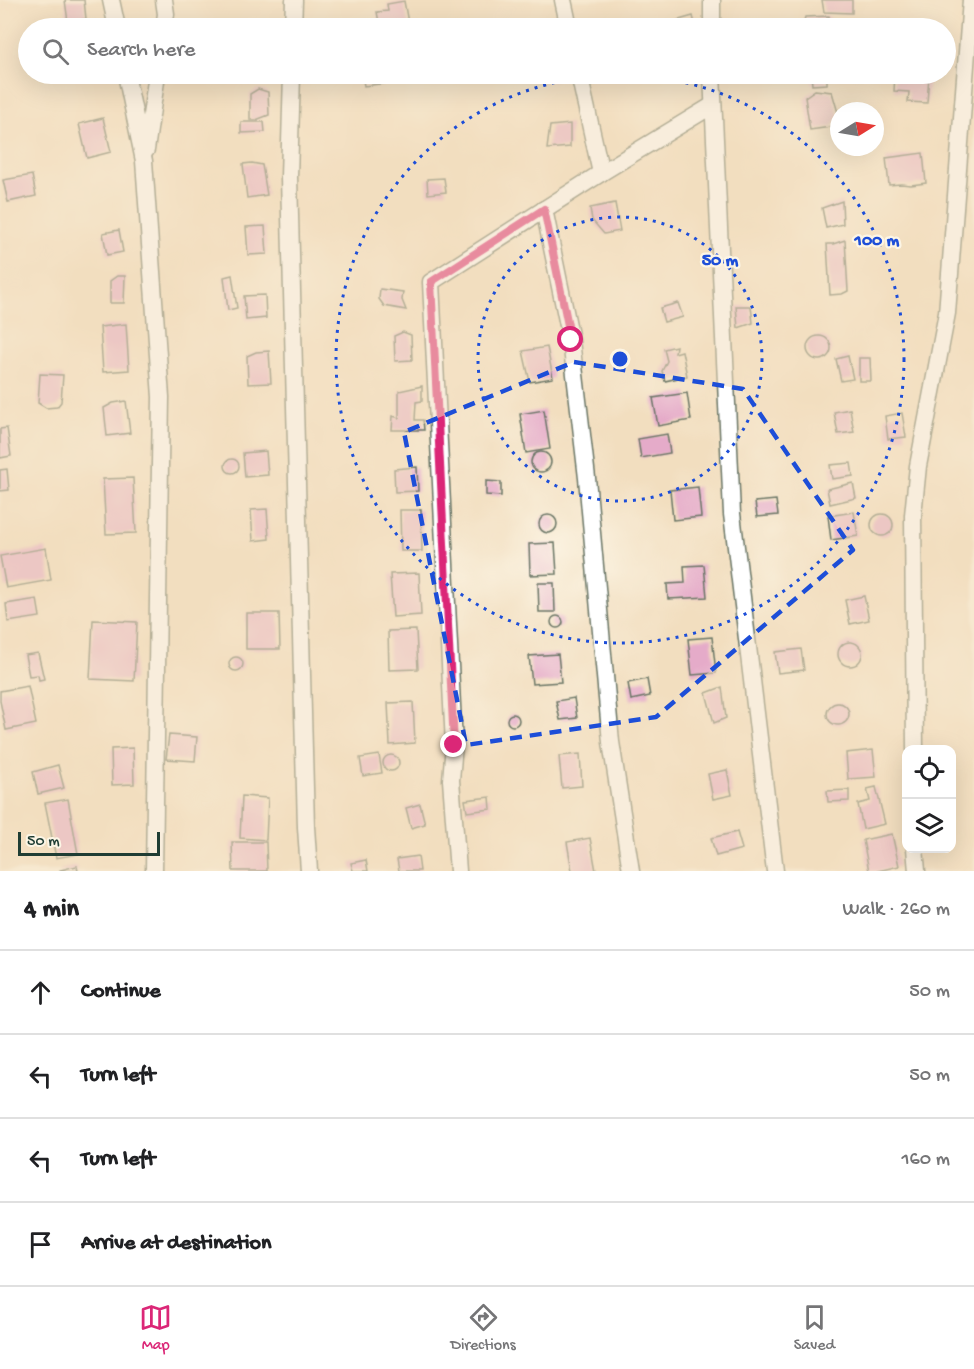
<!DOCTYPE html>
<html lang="en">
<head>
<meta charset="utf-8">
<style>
	:root { --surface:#fff; --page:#f2f2f2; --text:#202124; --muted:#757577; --line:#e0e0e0; --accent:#db2777 }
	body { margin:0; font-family:"Gochi Hand",sans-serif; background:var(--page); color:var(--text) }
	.controls { position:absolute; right:18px; bottom:18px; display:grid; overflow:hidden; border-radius:12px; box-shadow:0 6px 24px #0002 }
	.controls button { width:54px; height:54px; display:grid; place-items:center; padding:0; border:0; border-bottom:2px solid var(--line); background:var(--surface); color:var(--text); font:30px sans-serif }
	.compass { position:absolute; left:830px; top:102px; width:54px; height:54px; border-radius:50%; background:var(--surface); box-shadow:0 6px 24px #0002; rotate:79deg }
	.scale { position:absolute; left:18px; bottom:15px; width:142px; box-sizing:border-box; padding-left:6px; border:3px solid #1f3d34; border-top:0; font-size:16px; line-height:21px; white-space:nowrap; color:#1f3d34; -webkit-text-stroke:4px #fcf5e5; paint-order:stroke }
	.stop { position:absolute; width:18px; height:18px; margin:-14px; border:4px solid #db2777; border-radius:50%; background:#fff }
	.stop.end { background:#db2777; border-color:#fff; box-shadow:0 2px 6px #0008 }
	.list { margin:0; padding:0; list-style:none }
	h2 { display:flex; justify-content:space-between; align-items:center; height:78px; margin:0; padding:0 24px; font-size:26px }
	h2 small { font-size:20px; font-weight:400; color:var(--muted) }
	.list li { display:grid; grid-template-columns:39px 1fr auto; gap:18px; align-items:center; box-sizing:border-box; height:84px; padding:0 24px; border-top:2px solid var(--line) }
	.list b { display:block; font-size:22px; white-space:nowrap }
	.list em { font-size:20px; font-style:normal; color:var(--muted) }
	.icon { flex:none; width:33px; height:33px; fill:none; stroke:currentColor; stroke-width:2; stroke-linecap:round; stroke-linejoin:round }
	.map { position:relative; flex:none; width:974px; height:871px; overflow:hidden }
	.search { position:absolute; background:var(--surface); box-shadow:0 6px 24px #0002; left:18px; right:18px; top:18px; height:66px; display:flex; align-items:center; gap:15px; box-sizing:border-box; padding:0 21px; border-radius:33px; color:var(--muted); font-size:22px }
	.sheet { height:414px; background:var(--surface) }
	nav { display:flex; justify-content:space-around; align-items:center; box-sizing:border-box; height:84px; border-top:2px solid var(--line); background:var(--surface); font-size:16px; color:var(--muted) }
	nav a { display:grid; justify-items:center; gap:3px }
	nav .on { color:var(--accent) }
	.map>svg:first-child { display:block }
	.building { fill:#e5abc9 }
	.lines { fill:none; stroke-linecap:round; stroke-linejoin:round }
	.minor-casing { stroke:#697565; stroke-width:19 }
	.minor { stroke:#fff; stroke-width:16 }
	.route { stroke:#db2777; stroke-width:8 }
	.marked { fill:none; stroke:#1d4ed8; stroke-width:4.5; stroke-dasharray:12 8; stroke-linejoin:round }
	.ring { fill:none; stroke:#1d4ed8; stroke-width:3; stroke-dasharray:3 6 }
	.centre { fill:#1d4ed8; stroke:#fcf5e5; stroke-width:3 }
	.ring-label { font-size:18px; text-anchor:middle; font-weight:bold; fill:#1d4ed8; stroke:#fcf5e5; stroke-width:4.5; stroke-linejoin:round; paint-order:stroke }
</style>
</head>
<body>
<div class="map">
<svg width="974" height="871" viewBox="0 0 974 871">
	<rect width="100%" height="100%" fill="#fcf5e5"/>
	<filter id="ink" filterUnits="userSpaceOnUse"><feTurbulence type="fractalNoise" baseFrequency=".0167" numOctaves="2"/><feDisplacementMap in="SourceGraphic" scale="12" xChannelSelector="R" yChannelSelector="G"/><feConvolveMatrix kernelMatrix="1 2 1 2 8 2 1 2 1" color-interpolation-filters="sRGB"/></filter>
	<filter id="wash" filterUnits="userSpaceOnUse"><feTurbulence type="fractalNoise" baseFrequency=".008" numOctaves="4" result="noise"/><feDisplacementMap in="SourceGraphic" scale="24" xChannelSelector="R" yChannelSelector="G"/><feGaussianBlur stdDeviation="1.35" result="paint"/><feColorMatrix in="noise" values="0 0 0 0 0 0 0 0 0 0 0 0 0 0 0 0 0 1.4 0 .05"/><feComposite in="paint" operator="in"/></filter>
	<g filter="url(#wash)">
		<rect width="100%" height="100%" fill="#f2debf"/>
		<g id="blocks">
			<!-- building -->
			<g class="building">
				<polygon points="65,0 84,0 86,19 68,22"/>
				<polygon points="822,0 852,0 852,13 824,12"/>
				<polygon points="404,1 409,28 380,28 377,12 388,11 387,4"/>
				<polygon points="693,16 696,28 663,28 672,22"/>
				<polygon points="829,16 830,28 802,28 805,17"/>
				<polygon points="735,23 752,25 752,28 735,28"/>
				<polygon points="362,74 386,74 387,83 364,86"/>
				<polygon points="538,74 556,74 555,81 538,80"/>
				<polygon points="811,74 827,74 827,84 812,85"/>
				<polygon points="895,74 929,75 927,103 908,102 909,92 894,91"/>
				<polygon points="258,89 268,92 269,115 256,120 250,120 250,94"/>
				<polygon points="815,90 832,92 839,116 831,127 810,130 805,97"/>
				<polygon points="103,118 111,152 87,158 79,124"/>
				<polygon points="241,122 264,122 265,132 241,133"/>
				<polygon points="570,124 570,147 547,149 550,126"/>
				<polygon points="923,153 926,183 911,185 901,184 889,185 886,158"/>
				<polygon points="252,163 262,165 267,195 247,198 243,164"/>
				<polygon points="32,175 36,196 8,202 3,180"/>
				<polygon points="444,178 446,192 428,194 427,179"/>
				<polygon points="842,201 843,224 826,228 822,208"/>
				<polygon points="615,203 620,231 604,234 592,220 590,208"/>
				<polygon points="265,226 267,254 248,255 246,227"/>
				<polygon points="119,230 123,252 107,255 103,233"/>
				<polygon points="845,240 848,291 842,294 830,295 827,244 833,244"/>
				<polygon points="232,275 237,308 228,310 224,277"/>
				<polygon points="117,276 125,276 124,303 110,303 110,281"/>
				<polygon points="380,289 403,292 402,300 406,310 384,306 379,299"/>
				<polygon points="265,295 266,318 246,320 244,296"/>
				<polygon points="678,303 683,317 664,322 660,308"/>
				<polygon points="736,306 751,306 753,323 738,328"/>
				<polygon points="126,324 129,370 103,372 100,327"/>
				<polygon points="403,332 411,335 412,360 395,361 394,336"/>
				<circle cx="819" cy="348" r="12"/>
				<polygon points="676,346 675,353 682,351 687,376 665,381 662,371 667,361 664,349"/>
				<polygon points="547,347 553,378 530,382 523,351"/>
				<polygon points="269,351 271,383 248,384 247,356 256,352"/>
				<polygon points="848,356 853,379 841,381 836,359"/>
				<polygon points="859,358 870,358 871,381 859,381"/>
				<polygon points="40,374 63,375 61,402 57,407 46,408 38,403"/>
				<polygon points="422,386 422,401 416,402 415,420 423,420 424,430 392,430 393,416 399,418 399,391"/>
				<polygon points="687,393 691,420 658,426 653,398"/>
				<polygon points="126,401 130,433 107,436 104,408 113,403"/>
				<polygon points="850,409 854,432 838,434 834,412"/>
				<polygon points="544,410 550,449 526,453 520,414"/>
				<polygon points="902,413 906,437 888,439 885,416"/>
				<polygon points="7,428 11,456 0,458 0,429"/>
				<polygon points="667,434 670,453 641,458 638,439"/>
				<polygon points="266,451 268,475 245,477 243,453"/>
				<circle cx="541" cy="462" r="10"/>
				<circle cx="232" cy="466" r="7"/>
				<polygon points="851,463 853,476 832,479 830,465"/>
				<polygon points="417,467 418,491 395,492 394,469"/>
				<polygon points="7,469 9,490 0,491 0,470"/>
				<polygon points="133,478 136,533 106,534 103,479"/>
				<polygon points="486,481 501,482 501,496 486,495"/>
				<polygon points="853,483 856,498 830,504 827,489"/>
				<polygon points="698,487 701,517 673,520 670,490"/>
				<polygon points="776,500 778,515 757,517 755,502"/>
				<polygon points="267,509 269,539 253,541 251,510"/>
				<polygon points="400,510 421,510 422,551 401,551"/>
				<polygon points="854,512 858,536 831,540 828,516"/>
				<circle cx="882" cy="525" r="11"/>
				<circle cx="548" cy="524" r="9"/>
				<polygon points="555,543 557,574 530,575 529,544"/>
				<polygon points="46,548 51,580 6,588 0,556"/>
				<polygon points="704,565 707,597 668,599 667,584 685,583 684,566"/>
				<polygon points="419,573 421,615 393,617 390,574"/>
				<polygon points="538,583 554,583 555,612 539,612"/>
				<polygon points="864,596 869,620 850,624 845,600"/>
				<polygon points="37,599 40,617 8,622 6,604"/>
				<polygon points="246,613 279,613 280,649 246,649"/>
				<circle cx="557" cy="622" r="6"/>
				<polygon points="93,620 137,622 134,681 90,679"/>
				<polygon points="416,630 418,669 389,670 388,631"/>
				<polygon points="712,637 716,673 692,675 688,639"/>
				<circle cx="850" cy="654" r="12"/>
				<polygon points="801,649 804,670 778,673 775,652"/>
				<polygon points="38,653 44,679 39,680 38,675 29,676 25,655"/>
				<polygon points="558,654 561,682 532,684 529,656"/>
				<circle cx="236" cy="664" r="7"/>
				<polygon points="647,679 650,696 631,700 628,683"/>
				<polygon points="28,686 36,724 6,730 0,701 0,691"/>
				<polygon points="722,687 726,718 714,723 706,693"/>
				<polygon points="574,698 577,718 560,720 556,701"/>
				<polygon points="413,702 415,743 390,745 388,703"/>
				<circle cx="838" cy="714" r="11"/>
				<circle cx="513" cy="720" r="6"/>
				<polygon points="169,735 197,737 195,761 166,759"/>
				<polygon points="133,748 134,784 112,785 111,749"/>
				<polygon points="873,750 876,777 848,779 846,753"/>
				<polygon points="580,754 582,786 562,788 559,756"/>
				<circle cx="391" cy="763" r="8"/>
				<polygon points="379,755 382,773 363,776 360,758"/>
				<polygon points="58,765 64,788 38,794 33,772"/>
				<polygon points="727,770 732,795 713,799 708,774"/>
				<polygon points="876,787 885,824 863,829 858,804 870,801 867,789"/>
				<polygon points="849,790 849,801 828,802 827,791"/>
				<polygon points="242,796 268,798 266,840 240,838"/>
				<polygon points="490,797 491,809 467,812 465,800"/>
				<polygon points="68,799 78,854 56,858 45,803"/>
				<polygon points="420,804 425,824 411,828 406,808"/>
				<polygon points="737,832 742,849 716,856 711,838"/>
				<polygon points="892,834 899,866 878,871 869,871 863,840"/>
				<polygon points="590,838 596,871 572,871 567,842"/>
				<polygon points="232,842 266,842 267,871 233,871"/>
				<polygon points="418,856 420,871 399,871 397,859"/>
				<polygon points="366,860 368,871 353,871 351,863"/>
				<polygon points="77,866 78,871 60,871 60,870"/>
			</g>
		</g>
	</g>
	<g filter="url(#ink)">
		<use href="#blocks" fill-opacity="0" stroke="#697565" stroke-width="1.5"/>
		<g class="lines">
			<defs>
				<g id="minor">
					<polyline points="111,0 117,28"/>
					<polyline points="563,0 569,28"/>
					<polyline points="712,0 712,28"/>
					<polyline points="164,28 166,14 164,0"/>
					<polyline points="293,28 294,0"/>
					<polyline points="126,74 144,161 161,397 154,871"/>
					<polyline points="292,74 289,177 306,827 309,871"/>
					<polyline points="579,74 601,173"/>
					<polyline points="712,74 732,514 775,871"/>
					<polyline points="146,150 157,74"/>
					<polyline points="544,209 571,340 587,478 611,742 631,871"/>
					<polyline points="915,750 913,515 918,466 947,313 971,0"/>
					<polyline points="915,848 917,871"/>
					<polyline points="458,871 451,780 454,745 431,282 601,173 713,105"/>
				</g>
			</defs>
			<!-- minor casing -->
			<use href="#minor" class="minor-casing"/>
			<!-- minor -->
			<use href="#minor" class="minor"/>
		</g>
	</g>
	<g class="lines" filter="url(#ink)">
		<!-- route -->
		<polyline class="route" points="454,745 431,282 544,209 571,340"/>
	</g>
	<!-- marked area -->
	<path d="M0 0H974V871H0ZM574,362L743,389L853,550L656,717L466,745L404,432Z" fill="#f2debf" fill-opacity=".55" fill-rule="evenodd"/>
	<path class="marked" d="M574,362L743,389L853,550L656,717L466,745L404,432Z"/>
	<!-- distance rings -->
	<g class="ring">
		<circle cx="620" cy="359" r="142"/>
		<circle cx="620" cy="359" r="284"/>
	</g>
	<circle cx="620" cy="359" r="9" class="centre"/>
	<g class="ring-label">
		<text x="877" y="245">100 m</text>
		<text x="720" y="265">50 m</text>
	</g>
</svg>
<div class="controls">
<button><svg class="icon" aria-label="locate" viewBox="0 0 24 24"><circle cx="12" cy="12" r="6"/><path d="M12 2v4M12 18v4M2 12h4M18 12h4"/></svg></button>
<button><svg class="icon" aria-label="layers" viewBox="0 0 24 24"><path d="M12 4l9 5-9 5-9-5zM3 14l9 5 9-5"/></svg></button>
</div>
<svg class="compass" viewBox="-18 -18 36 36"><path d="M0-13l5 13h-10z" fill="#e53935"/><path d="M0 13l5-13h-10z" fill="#757577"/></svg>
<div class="scale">50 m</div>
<div class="stop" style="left:571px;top:340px"></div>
<div class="stop end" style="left:454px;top:745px"></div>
<div class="search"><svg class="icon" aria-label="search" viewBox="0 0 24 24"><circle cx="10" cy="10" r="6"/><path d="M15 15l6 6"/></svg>Search here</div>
</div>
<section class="sheet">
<h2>4 min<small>Walk · 260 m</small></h2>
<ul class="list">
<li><svg class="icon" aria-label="ahead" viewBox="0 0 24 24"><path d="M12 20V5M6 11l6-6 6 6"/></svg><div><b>Continue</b></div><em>50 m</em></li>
<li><svg class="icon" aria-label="left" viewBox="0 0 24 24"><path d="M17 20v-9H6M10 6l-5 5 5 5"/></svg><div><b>Turn left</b></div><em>50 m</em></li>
<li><svg class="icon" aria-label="left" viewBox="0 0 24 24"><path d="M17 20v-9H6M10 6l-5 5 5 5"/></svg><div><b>Turn left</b></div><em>160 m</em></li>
<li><svg class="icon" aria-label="arrive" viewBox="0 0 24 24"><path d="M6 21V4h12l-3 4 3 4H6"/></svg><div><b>Arrive at destination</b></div></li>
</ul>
</section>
<nav>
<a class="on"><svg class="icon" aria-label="map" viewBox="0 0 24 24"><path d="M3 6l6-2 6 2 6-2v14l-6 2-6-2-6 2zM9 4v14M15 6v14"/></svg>Map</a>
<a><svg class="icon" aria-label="directions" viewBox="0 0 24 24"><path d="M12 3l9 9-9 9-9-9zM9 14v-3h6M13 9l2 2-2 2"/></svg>Directions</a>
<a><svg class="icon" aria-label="saved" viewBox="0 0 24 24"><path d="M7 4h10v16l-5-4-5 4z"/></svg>Saved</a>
</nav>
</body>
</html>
